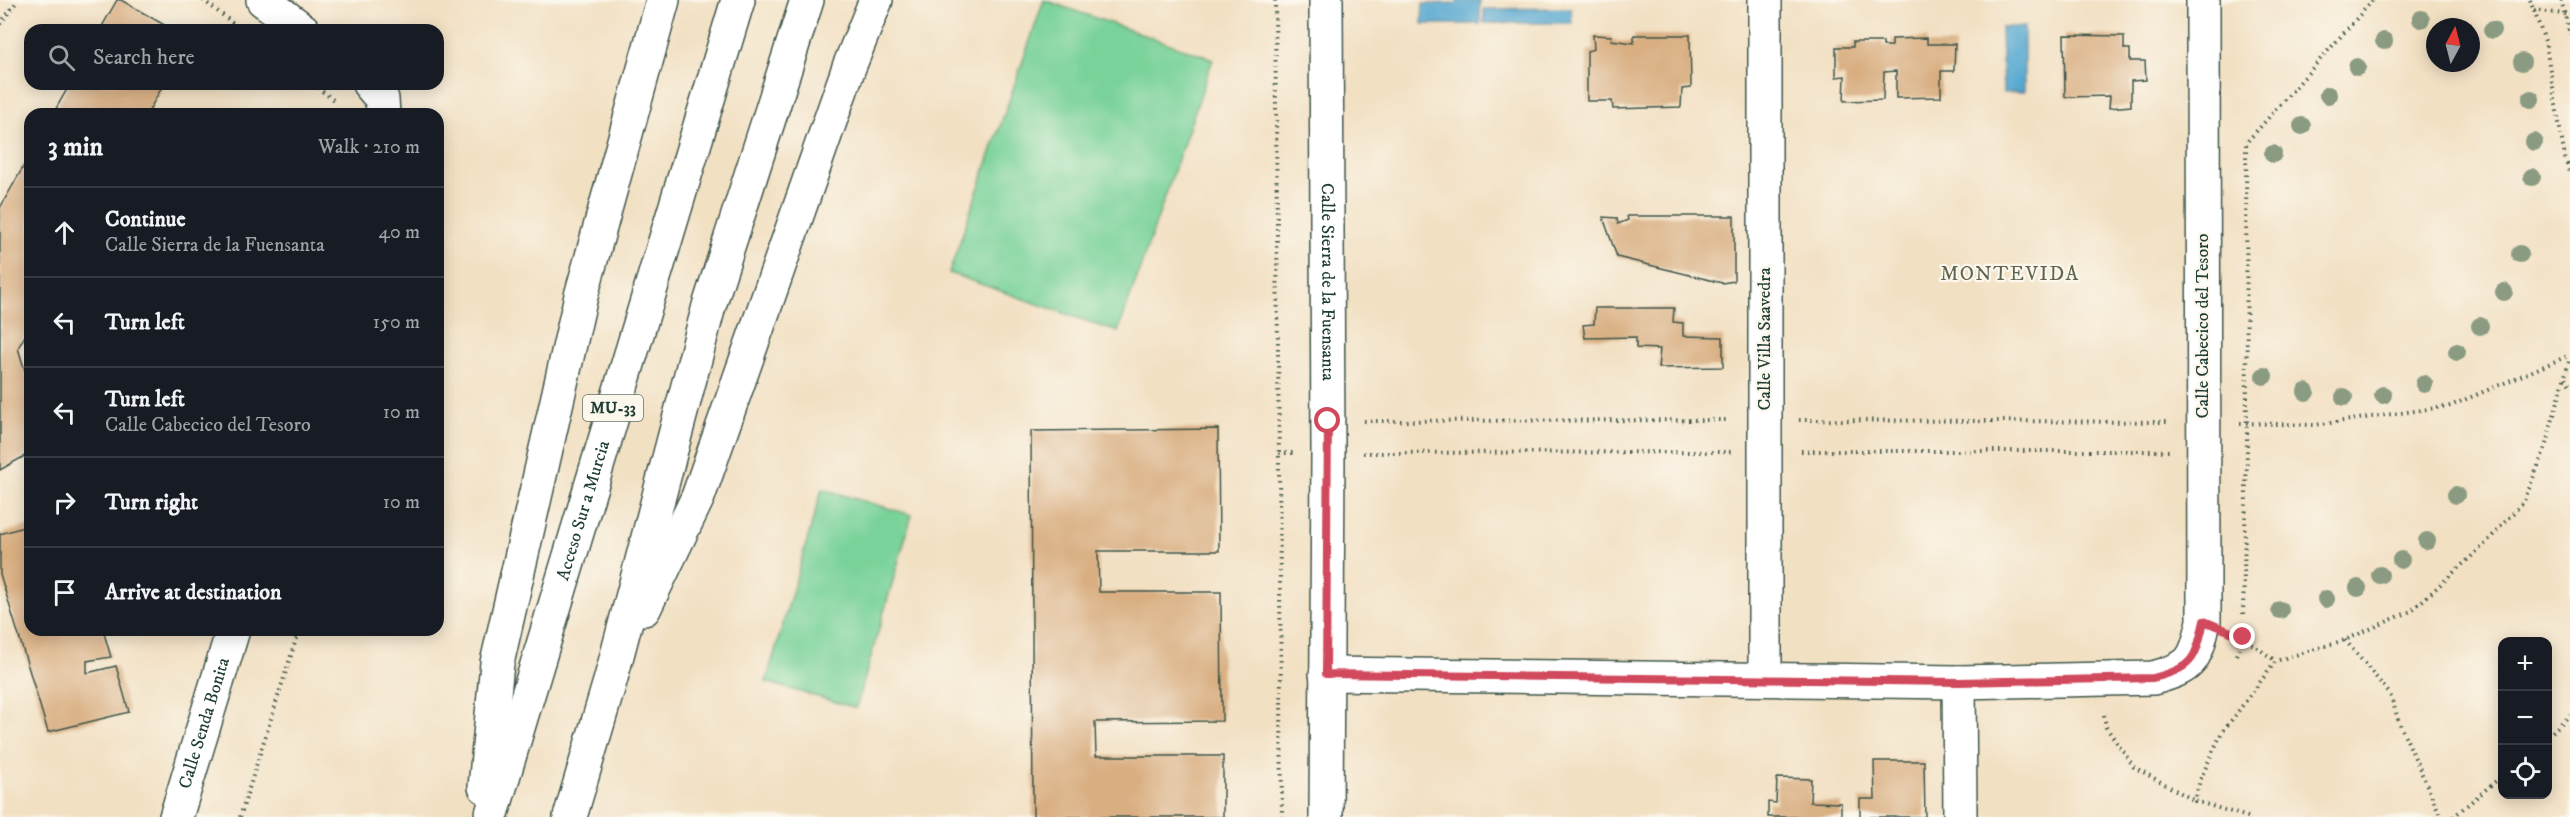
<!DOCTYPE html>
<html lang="en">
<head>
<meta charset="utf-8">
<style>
	:root { --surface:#171b24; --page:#20242c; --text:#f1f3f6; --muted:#9ea1a6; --line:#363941 }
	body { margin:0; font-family:"IM FELL DW Pica",serif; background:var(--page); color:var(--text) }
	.controls { position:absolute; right:18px; bottom:18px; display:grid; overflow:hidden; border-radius:12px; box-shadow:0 3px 15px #0003 }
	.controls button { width:54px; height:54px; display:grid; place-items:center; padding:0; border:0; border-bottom:2px solid var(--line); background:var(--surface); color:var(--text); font:30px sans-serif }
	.compass { position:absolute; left:2426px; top:18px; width:54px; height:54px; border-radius:50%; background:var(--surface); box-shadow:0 3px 15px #0003; rotate:7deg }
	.stop { position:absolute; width:18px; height:18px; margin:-14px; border:4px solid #d1495b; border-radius:50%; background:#fff }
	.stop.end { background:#d1495b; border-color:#fff; box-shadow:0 2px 6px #0008 }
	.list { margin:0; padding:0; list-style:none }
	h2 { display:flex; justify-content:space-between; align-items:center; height:78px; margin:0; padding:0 24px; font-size:26px }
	h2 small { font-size:20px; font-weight:400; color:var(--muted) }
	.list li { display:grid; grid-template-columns:39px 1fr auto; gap:18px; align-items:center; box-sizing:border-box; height:90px; padding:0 24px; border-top:2px solid var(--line) }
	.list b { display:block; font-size:22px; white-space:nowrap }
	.list p { margin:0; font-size:20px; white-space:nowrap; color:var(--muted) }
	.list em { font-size:20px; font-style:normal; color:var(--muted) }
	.icon { flex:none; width:33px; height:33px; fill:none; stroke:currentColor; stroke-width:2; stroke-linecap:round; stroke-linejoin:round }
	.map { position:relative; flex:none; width:2570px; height:817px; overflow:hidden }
	.search { position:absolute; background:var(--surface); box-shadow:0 3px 15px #0003; left:24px; top:24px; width:420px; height:66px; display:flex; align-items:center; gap:15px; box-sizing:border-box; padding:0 21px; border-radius:18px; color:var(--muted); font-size:22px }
	.panel { position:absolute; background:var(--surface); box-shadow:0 3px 15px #0003; left:24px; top:108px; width:420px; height:528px; border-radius:18px }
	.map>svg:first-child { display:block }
	.green { fill:#78d299; stroke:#4c8866; stroke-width:1.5 }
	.water { fill:#55a7d0; stroke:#3a7282; stroke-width:1.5 }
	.building { fill:#d9af82 }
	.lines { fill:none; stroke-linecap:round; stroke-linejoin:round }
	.minor-casing { stroke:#3f5549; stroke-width:36 }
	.highway-casing { stroke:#3f5549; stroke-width:36 }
	.path { stroke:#3f5549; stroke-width:4; stroke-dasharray:1.5 4.5; stroke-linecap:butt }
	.minor { stroke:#fff; stroke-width:33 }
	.highway { stroke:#fff; stroke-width:33 }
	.tree { fill:#8a9b82 }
	.route { stroke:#d1495b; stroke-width:8 }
	.labels { text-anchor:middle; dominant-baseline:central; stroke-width:4.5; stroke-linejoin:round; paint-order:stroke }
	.shield { fill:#fbf7ec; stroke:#61756b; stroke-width:1.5 }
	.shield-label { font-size:16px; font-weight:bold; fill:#1f3d34 }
	.street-label { font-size:18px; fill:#1f3d34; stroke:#fbf7ec }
	.neighbourhood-label { font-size:20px; letter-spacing:1.5px; fill:#60654f; stroke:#fbf7ec }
</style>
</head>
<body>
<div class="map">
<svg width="2570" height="817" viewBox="0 0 2570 817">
	<rect width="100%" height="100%" fill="#fbf7ec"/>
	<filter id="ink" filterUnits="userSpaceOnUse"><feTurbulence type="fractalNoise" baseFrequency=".0167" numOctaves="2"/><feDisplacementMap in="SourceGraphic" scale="12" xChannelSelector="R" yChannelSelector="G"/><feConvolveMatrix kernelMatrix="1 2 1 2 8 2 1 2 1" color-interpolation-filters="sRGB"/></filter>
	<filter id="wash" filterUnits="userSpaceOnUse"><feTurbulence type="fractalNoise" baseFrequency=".008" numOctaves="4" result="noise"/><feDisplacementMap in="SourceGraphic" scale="24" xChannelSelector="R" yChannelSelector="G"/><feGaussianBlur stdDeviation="1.35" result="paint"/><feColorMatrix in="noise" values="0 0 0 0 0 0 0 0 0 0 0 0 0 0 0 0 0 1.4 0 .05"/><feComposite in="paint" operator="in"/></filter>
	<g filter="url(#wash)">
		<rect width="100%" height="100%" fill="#f2e0c3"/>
		<!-- green -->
		<g class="green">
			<polygon points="1044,0 1213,59 1118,332 949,273"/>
			<polygon points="822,489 912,515 856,708 766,682"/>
		</g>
		<!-- water -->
		<g class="water">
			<polygon points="1458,0 1480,0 1480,24 1422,24 1423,4 1457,3"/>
			<polygon points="1571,8 1572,23 1484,23 1484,9"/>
			<polygon points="2001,27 2024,27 2024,92 2003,93"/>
		</g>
		<g id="blocks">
			<!-- building -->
			<g class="building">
				<polygon points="117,0 121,0 173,30 100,30"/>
				<polygon points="1593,35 1612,36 1611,40 1634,43 1634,35 1690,35 1691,88 1682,89 1681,107 1613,109 1612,101 1587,101 1587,51 1594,49"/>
				<polygon points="2064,35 2124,36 2124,49 2130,49 2130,61 2145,61 2146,80 2131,81 2131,106 2109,108 2110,96 2065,97"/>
				<polygon points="1927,38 1927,44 1955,44 1954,71 1941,71 1941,97 1896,98 1896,71 1884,72 1883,100 1844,101 1845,76 1836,77 1836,47 1853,47 1853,42 1883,42 1883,46 1892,46 1892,39"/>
				<polygon points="70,84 153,84 161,89 147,114 53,114"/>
				<polygon points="30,155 30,327 18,348 30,387 30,453 0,470 0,208"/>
				<polygon points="1627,216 1734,216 1734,281 1722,283 1617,257 1603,217 1617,218 1618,224 1628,220"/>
				<polygon points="1595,308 1674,308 1673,322 1683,323 1683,336 1723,337 1723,367 1658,368 1660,349 1636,348 1636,337 1585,338 1583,325 1594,324"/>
				<polygon points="1218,429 1219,551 1098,551 1099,592 1221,592 1222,721 1095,722 1096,756 1223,756 1223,817 1033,817 1031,431"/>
				<polygon points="30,525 30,630 103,630 111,657 87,661 87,673 116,666 129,712 48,732 0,574 0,534"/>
				<polygon points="1874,761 1924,761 1925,817 1860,817 1860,799 1875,799"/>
				<polygon points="1777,778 1811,779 1810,802 1841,803 1841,817 1768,817 1768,802 1776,803"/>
			</g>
		</g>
	</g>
	<g filter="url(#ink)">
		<use href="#blocks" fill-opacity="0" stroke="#3f5549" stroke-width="1.5"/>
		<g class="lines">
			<defs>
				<g id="minor">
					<polyline points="263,0 303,30"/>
					<path id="s1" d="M1326,0L1328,453L1326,817"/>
					<polyline points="1765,0 1765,679"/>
					<polyline points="369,84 382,99 383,114"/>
					<path d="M1326,674L1959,682L2153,678C2194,667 2195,660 2204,621L2203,0"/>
					<polyline points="1959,682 1960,817"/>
					<path id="s2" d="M176,817L233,630"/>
				</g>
				<g id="highway">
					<polyline points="644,609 698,497 849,67 876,0"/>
					<polyline points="485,787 497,663 581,296 663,0"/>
					<path id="s3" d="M491,817L738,0"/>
					<polyline points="570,817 611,678 709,306 807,0"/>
				</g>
			</defs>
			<!-- minor casing -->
			<use href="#minor" class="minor-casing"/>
			<!-- highway casing -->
			<use href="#highway" class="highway-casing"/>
			<!-- path -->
			<g class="path">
				<polyline points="203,0 234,24"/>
				<polyline points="1275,0 1282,817"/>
				<polyline points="2530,0 2545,41 2565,158 2570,171"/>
				<polyline points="2561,0 2570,35"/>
				<polyline points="2534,10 2570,15"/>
				<polyline points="0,24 18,0"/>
				<polyline points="313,84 336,102"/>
				<polyline points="2565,378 2570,385"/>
				<polyline points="1799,420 2167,422"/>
				<polyline points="1364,421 1729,420"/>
				<polyline points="2240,423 2315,425 2450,406 2570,355"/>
				<polyline points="1801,451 2169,451"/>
				<polyline points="1279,453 1293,453"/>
				<polyline points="1363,453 1731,452"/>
				<polyline points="2243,614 2247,450 2246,143 2373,0"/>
				<polyline points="2242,637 2276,661"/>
				<polyline points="2345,640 2390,694 2399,722 2441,817"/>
				<polyline points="2236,655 2243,637 2243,622"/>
				<polyline points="2104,715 2106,727 2134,767 2195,801"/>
				<polyline points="2548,736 2570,715"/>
				<polyline points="240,817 299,630"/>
				<polyline points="2248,817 2195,801 2200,780 2221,734 2276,661 2345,640 2411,611 2484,545 2524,501 2544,451 2570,358"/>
				<polyline points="2453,817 2502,776"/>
			</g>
			<!-- minor -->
			<use href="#minor" class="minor"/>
			<!-- highway -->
			<use href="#highway" class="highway"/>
		</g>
		<!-- trees -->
		<g class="tree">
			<circle cx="2421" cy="19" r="9"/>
			<circle cx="2492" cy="30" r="9"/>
			<circle cx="2384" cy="41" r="9"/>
			<circle cx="2522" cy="62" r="9"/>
			<circle cx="2357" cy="67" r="9"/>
			<circle cx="2328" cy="95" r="9"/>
			<circle cx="2531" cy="99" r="9"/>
			<circle cx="2302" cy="126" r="9"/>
			<circle cx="2534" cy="142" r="9"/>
			<circle cx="2273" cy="154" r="9"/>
			<circle cx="2532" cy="177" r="9"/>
			<circle cx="2520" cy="254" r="9"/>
			<circle cx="2504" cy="292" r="9"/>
			<circle cx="2480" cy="326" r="9"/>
			<circle cx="2457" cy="352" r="9"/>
			<circle cx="2264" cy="376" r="9"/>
			<circle cx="2424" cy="384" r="9"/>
			<circle cx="2306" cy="392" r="9"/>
			<circle cx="2383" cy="395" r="9"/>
			<circle cx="2344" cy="397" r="9"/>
			<circle cx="2456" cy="495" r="9"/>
			<circle cx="2427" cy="541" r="9"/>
			<circle cx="2401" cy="560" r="9"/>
			<circle cx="2380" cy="575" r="9"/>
			<circle cx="2358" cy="588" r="9"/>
			<circle cx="2326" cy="599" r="9"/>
			<circle cx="2280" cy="610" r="9"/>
		</g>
	</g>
	<g class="lines" filter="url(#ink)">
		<!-- route -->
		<path class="route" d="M1328,421L1326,674L1959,682L2153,678C2194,667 2195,660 2204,621L2243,637"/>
	</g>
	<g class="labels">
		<!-- shield labels -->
		<rect class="shield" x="583" y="395" width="60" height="26" rx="4.5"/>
		<g class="shield-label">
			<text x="613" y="408">MU-33</text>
		</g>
		<!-- street labels -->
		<g class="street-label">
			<text stroke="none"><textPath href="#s1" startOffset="282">Calle Sierra de la Fuensanta</textPath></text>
			<text transform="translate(2203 326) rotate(-90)">Calle Cabecico del Tesoro</text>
			<text transform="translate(1765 339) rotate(-90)">Calle Villa Saavedra</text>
			<text stroke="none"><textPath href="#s3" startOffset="320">Acceso Sur a Murcia</textPath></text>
			<text stroke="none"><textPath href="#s2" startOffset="98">Calle Senda Bonita</textPath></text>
		</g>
		<!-- neighbourhood labels -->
		<g class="neighbourhood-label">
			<text x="2010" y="274">MONTEVIDA</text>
		</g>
	</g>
</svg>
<div class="controls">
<button>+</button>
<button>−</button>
<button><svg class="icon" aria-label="locate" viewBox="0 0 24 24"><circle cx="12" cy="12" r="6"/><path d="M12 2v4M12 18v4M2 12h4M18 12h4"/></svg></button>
</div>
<svg class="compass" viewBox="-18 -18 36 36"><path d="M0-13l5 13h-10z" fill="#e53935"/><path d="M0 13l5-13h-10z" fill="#9ea1a6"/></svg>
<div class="stop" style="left:1328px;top:421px"></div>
<div class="stop end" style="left:2243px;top:637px"></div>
<div class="search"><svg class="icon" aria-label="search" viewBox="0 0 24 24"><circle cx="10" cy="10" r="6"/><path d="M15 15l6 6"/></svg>Search here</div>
<section class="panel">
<h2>3 min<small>Walk · 210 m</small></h2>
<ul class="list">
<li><svg class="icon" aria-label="ahead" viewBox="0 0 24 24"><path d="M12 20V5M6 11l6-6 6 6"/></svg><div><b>Continue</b><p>Calle Sierra de la Fuensanta</p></div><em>40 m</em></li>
<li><svg class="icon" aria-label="left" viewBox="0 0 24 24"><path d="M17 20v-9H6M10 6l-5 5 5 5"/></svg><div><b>Turn left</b></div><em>150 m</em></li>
<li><svg class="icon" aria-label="left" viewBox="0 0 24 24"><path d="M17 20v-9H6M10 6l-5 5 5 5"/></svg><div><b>Turn left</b><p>Calle Cabecico del Tesoro</p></div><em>10 m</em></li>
<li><svg class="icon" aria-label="right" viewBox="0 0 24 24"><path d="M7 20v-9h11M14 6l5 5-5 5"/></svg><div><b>Turn right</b></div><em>10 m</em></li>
<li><svg class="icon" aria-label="arrive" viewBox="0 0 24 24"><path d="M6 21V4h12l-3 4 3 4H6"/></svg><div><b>Arrive at destination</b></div></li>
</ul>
</section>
</div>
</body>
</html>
